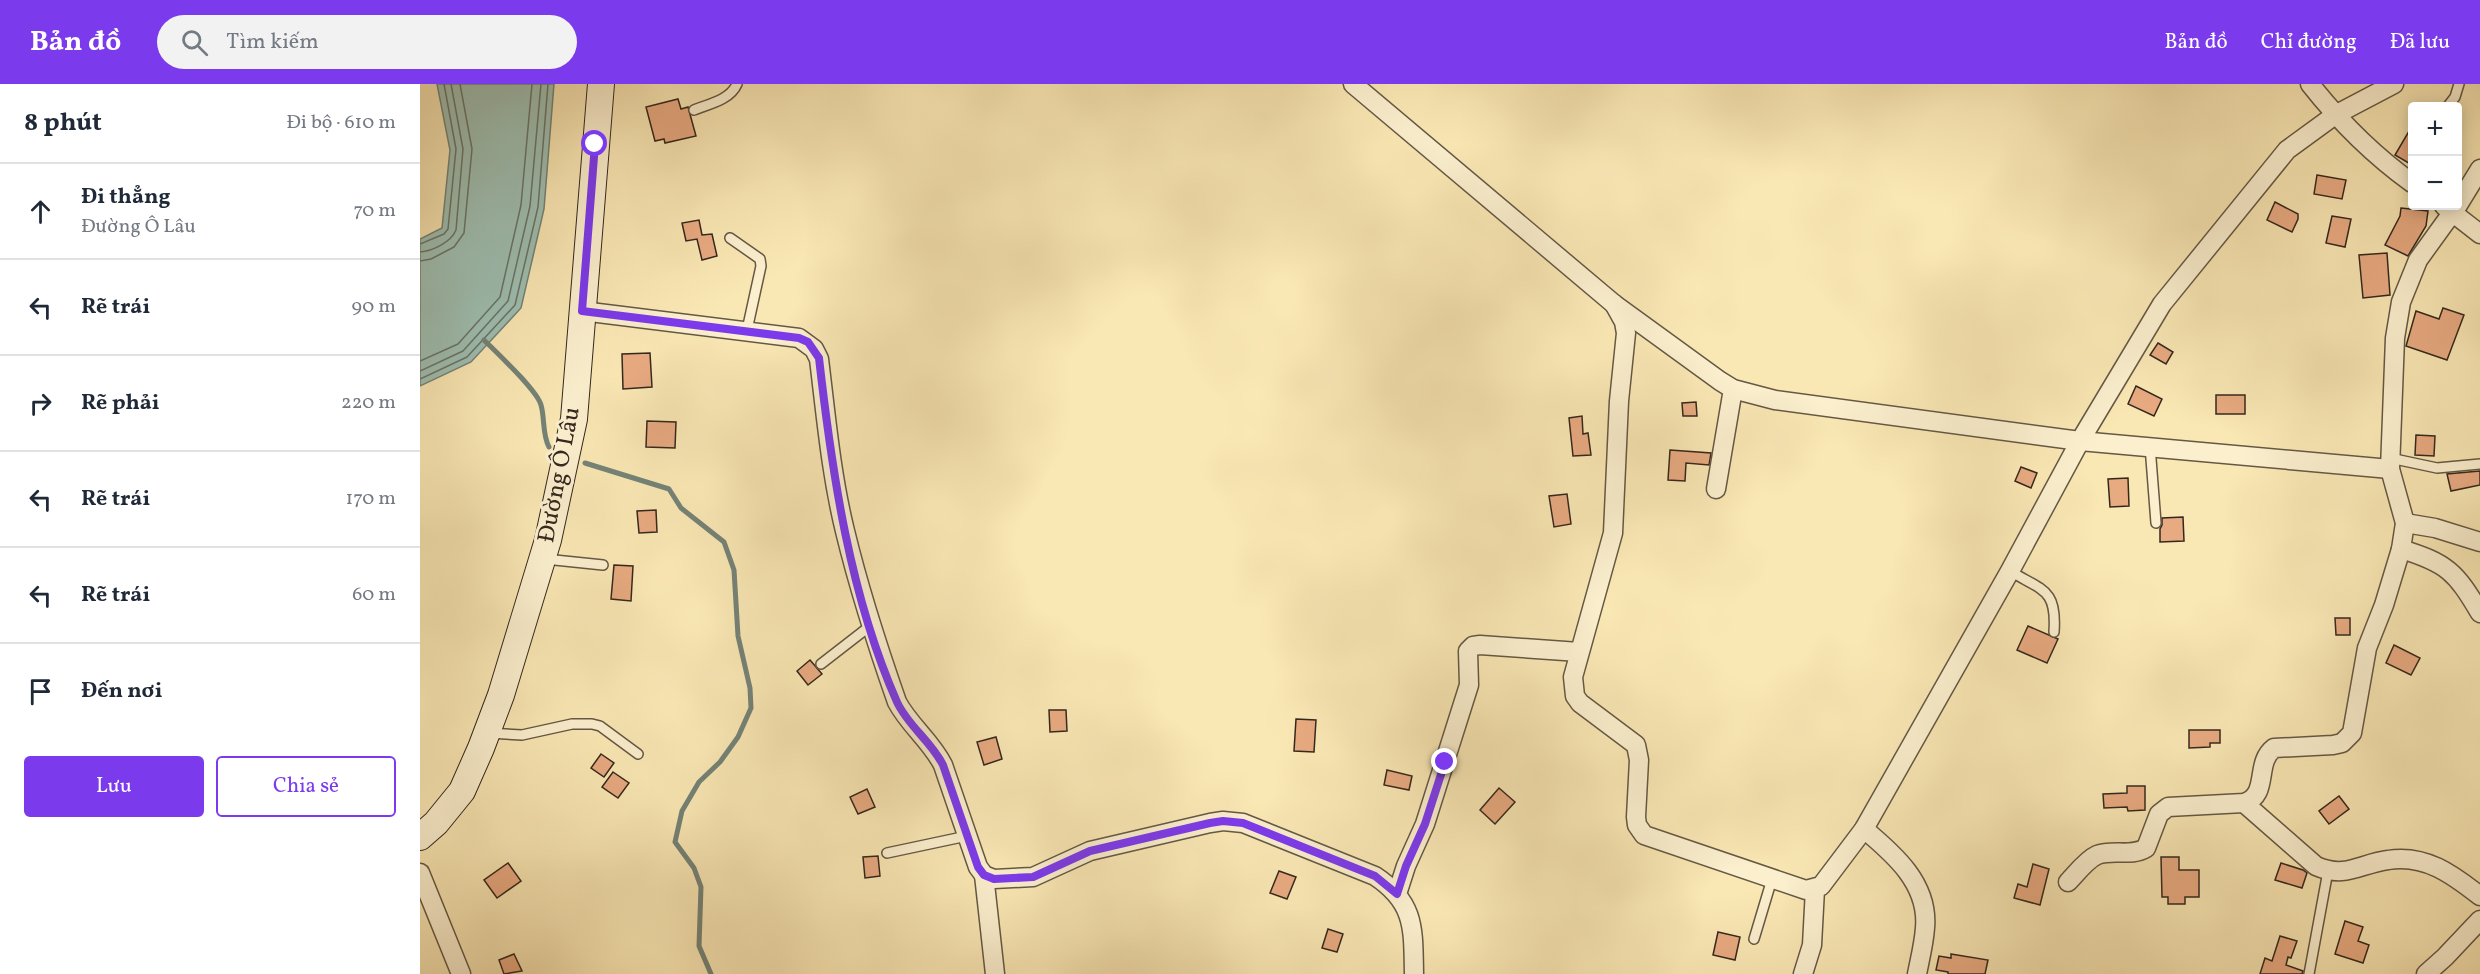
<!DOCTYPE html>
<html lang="vi">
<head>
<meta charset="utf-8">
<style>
	:root { --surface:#fff; --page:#f2f2f3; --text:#1f2937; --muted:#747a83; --line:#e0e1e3; --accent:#7c3aed }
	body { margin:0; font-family:Vollkorn,serif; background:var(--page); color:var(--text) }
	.controls { position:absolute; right:18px; top:18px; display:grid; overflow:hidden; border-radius:6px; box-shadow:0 3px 15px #0003 }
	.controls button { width:54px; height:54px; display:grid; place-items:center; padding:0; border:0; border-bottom:2px solid var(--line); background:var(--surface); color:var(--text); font:30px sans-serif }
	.stop { position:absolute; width:18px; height:18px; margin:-14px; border:4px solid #7c3aed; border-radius:50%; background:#fff }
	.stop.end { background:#7c3aed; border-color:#fff; box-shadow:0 2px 6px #0008 }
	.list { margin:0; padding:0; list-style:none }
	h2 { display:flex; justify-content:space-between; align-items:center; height:78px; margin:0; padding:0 24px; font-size:26px }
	h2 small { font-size:20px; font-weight:400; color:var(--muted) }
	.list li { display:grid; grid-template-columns:39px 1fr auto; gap:18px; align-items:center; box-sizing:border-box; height:96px; padding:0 24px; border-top:2px solid var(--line) }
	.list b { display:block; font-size:22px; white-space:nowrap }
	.list p { margin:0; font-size:20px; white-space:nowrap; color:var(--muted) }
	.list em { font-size:20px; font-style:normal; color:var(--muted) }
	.actions { display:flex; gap:12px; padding:18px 24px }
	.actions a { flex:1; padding:14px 0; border:2px solid var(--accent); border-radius:6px; text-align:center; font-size:21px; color:var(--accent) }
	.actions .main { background:var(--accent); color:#fff }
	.icon { flex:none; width:33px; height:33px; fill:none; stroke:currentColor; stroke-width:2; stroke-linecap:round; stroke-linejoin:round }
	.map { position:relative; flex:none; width:2060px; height:890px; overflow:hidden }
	header { display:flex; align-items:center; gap:36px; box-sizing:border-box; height:84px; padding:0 30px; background:var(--accent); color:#fff }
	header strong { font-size:28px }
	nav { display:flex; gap:33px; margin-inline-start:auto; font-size:21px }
	.search { width:420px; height:54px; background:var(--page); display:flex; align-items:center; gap:15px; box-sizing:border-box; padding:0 21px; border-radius:33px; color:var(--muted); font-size:22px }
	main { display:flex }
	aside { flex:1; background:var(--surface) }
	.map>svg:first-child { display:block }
	.water { fill:#9ebfb2; stroke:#748377; stroke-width:1.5 }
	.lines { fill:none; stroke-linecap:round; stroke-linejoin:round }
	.shore { stroke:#697468; stroke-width:1.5 }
	.stream { stroke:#748377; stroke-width:5 }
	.building { fill:#e8aa81; stroke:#34281e; stroke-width:1.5 }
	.lane-casing { stroke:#655844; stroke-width:12 }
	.street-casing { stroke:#655844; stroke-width:21 }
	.secondary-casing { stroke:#34281e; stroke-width:28 }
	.lane { stroke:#fbefce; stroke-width:9 }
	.street { stroke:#fbefce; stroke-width:18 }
	.secondary { stroke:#fbefce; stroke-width:26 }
	.route { stroke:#7c3aed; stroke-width:8 }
	.labels { text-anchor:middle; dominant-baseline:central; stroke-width:6; stroke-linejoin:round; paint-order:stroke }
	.street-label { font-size:24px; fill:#34281e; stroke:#fbefce }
</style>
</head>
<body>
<header>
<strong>Bản đồ</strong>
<div class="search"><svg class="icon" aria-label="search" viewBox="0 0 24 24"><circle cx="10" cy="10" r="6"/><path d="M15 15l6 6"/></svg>Tìm kiếm</div>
<nav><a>Bản đồ</a><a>Chỉ đường</a><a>Đã lưu</a></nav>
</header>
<main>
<aside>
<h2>8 phút<small>Đi bộ · 610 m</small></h2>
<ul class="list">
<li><svg class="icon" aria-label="ahead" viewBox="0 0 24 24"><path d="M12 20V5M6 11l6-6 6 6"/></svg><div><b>Đi thẳng</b><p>Đường Ô Lâu</p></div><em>70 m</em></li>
<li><svg class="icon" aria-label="left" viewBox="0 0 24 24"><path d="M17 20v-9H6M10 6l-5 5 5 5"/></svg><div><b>Rẽ trái</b></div><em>90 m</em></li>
<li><svg class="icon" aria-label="right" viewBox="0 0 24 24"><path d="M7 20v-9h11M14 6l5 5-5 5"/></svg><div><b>Rẽ phải</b></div><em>220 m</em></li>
<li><svg class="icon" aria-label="left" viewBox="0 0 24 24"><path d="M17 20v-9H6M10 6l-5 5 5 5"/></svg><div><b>Rẽ trái</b></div><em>170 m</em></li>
<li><svg class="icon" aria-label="left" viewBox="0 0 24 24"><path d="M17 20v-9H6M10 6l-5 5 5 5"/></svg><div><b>Rẽ trái</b></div><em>60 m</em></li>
<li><svg class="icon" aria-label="arrive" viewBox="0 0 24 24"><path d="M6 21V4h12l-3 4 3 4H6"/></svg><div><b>Đến nơi</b></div></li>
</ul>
<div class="actions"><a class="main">Lưu</a><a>Chia sẻ</a></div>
</aside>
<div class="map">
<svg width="2060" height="890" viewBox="0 0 2060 890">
	<rect width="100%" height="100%" fill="#f9e7b4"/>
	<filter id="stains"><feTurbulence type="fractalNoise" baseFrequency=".00333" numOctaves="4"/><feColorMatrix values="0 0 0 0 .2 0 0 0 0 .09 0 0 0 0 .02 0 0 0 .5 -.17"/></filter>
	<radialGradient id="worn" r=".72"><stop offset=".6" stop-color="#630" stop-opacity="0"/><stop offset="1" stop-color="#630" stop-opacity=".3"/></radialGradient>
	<!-- water -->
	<polygon class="water" points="17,0 134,0 124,125 101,224 51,278 0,302 0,155 22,144 30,66"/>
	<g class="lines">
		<!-- shore -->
		<g class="shore">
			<polyline points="0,160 24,150 28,145 36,65 24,0"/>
			<path d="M0,168C13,167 31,158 36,146L43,65L31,0"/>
			<polyline points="0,177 11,175 34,163 44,149 52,65 40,0"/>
			<polyline points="0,277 38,260 80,213 101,121 112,0"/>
			<polyline points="0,287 43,267 88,217 110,122 121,0"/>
			<polyline points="0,295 47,273 95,221 118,123 128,0"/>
		</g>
		<!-- stream -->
		<g class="stream">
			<path d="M64,256C77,269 117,306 121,321C125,335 122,350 129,363"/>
			<polyline points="165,379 249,405 261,424 304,458 314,486 318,552 330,604 331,624 318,653 300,678 279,698 262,727 255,758 274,784 281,803 279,862 291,890"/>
		</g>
	</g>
	<!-- building -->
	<g class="building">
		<polygon points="258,15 261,25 268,23 276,52 245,59 244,55 235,57 226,23"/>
		<polygon points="1992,42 1992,81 1975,71"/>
		<polygon points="1897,91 1926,96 1922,115 1894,110"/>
		<polygon points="1855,118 1878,130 1878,135 1872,148 1847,136"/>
		<polygon points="1981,124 2008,127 2006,142 1988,172 1965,161 1980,132"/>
		<polygon points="1912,132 1931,135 1925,163 1906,159"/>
		<polygon points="279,136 282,151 292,150 297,172 282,176 277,155 266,157 262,139"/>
		<polygon points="1967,169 1970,211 1943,214 1939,171"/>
		<polygon points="2023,224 2044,231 2027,276 1986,262 1996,227 2019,235"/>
		<polygon points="1738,259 1753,268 1746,280 1730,271"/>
		<polygon points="230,269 232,303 203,305 202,270"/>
		<polygon points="1716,302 1742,315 1734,332 1708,320"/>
		<rect x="1796" y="311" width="29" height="19"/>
		<polygon points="1276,318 1277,332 1263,332 1262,319"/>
		<polygon points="1162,332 1163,350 1168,349 1171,371 1153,372 1149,334"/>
		<polygon points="227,337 256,338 255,364 226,363"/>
		<polygon points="1996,351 2015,352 2014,372 1995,371"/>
		<polygon points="1250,366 1291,369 1289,381 1266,379 1265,397 1248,396"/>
		<polygon points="1601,383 1617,389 1611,404 1595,397"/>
		<polygon points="2060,387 2060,401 2031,407 2027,390"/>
		<polygon points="1708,394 1709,422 1690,423 1688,395"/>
		<polygon points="1147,410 1151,440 1134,443 1129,412"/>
		<polygon points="236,426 237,448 219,449 217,427"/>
		<polygon points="1763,433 1764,457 1740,458 1740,445 1742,441 1742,434"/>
		<polygon points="194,481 213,482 211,517 191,515"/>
		<polygon points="1915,534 1930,534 1930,551 1916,551"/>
		<polygon points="1608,542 1638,555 1627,579 1597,566"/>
		<polygon points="1974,561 2000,574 1991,591 1966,579"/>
		<polygon points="390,576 402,590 388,601 377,587"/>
		<polygon points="629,626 646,626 647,647 630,648"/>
		<polygon points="876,635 896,636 894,668 874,667"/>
		<polygon points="1769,646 1800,646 1800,659 1790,659 1790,663 1769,664"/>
		<polygon points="576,653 582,675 564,681 557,658"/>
		<polygon points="181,670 194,679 184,693 171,684"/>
		<polygon points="967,686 992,692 989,706 964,701"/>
		<polygon points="193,688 209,699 198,714 182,703"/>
		<polygon points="1707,702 1725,702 1725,726 1708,727 1707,723 1684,724 1683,710 1707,709"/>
		<polygon points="1079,704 1095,718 1075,740 1060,726"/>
		<polygon points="447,705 455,723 438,730 430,713"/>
		<polygon points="1919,712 1929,725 1909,740 1899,727"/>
		<polygon points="458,772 460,792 445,794 443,773"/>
		<polygon points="1741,773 1759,773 1759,786 1779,786 1779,813 1765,813 1765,820 1748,820 1748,813 1742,813"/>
		<polygon points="88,779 101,797 77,814 64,796"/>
		<polygon points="1861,779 1883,786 1887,789 1882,804 1855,796"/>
		<polygon points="1613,780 1629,785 1620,821 1594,814 1598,800 1607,803"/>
		<polygon points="859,787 876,793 867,815 850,809"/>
		<polygon points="1925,837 1943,843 1938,857 1949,861 1943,879 1915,870"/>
		<polygon points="908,845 923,850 917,868 902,864"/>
		<polygon points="1298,848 1320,853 1315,876 1293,871"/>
		<polygon points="1860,852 1877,857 1871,874 1868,873 1866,881 1883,887 1882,890 1840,890 1845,874 1852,877"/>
		<polygon points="94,870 102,887 84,890 79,876"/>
		<polygon points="1531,870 1568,876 1565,890 1528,890 1528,888 1516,886 1519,872 1531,874"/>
	</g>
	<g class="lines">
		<defs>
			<g id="lane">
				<polyline points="2028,22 2035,13 2039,0"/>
				<path d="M274,26C289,20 310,16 317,0"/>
				<polyline points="310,154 340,175 341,182 327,246"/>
				<polyline points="1730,362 1736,439"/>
				<polyline points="1970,374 2017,384 2060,380"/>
				<polyline points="125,475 183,481"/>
				<path d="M1590,487C1623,507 1637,505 1634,548"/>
				<polyline points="401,580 450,542"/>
				<polyline points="69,649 102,651 152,640 172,640 180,642 218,670"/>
				<polyline points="467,769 547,752"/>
				<polyline points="1334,855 1352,795"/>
				<polyline points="1889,890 1908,787"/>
			</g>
			<g id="street">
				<polyline points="933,0 1194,220 1300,297 1313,305 1355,316 1660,357 1970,385"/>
				<path d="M1890,0C1920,38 1953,71 1992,99"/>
				<polyline points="2038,121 2060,85"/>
				<polyline points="2024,122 2060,150"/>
				<polyline points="1194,220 1204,238 1206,249 1199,317 1193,449 1153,593 1155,612 1160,619 1216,661 1219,676 1216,733 1217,741 1224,751 1386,806 1401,802 1444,745 1590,487 1660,357 1742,220 1867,66 1915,31 1974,0"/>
				<path d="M162,227L379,254L394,265L399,275C406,332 411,390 425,447C439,505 457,561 477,618C489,641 511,657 523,681L558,783L564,791L574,795L613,793L670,767L790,739L803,737L823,739L955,792C996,819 993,846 994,890"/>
				<polyline points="1296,405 1313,305"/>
				<polyline points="1985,439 2015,444 2060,458"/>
				<path d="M1981,465C2027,479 2036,488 2060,529"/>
				<path d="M1824,719L1896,782C1926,795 1939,780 1968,776C2005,770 2032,790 2060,812"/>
				<path d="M1444,745C1474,770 1509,800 1505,844C1504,859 1500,875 1497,890"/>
				<polyline points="0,789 41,890"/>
				<polyline points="564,791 575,890"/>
				<path d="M1648,798C1656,790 1666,776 1677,771C1693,765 1711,773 1726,764L1739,730L1748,723L1824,719C1850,711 1834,679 1854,664L1913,661L1922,659L1932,649L1947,564L1964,521L1981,465L1985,439L1970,385L1975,254L1981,218L1998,176L2037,122"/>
				<polyline points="977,810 986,782 1005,740 1049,601 1048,567 1053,562 1060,561 1159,568"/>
				<polyline points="1383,890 1392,861 1395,805"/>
				<polyline points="2006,890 2025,873 2060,836"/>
			</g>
			<polyline id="secondary" points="0,753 16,739 42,707 61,664 81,611 128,456 154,335 181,0"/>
		</defs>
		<!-- lane casing -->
		<use href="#lane" class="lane-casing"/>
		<!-- street casing -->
		<use href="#street" class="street-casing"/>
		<!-- secondary casing -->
		<use href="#secondary" class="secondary-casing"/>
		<!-- lane -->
		<use href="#lane" class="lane"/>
		<!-- street -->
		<use href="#street" class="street"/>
		<!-- secondary -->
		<use href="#secondary" class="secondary"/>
	</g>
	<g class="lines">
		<!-- route -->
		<path class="route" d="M175,60L162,227L379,254L388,258L399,274C412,389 430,512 477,618C488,642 511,657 523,681L558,783L564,791L574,795L613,793L670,767L790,739L803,737L823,739L955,792L977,810L986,782L1005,740L1025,678"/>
	</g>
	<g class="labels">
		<!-- street labels -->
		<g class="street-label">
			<text transform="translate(140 391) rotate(-79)">Đường Ô Lâu</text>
		</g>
	</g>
	<rect width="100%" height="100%" filter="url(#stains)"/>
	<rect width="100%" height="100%" fill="url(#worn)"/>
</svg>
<div class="controls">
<button>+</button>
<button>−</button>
</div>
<div class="stop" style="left:175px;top:60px"></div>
<div class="stop end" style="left:1025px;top:678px"></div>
</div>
</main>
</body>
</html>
